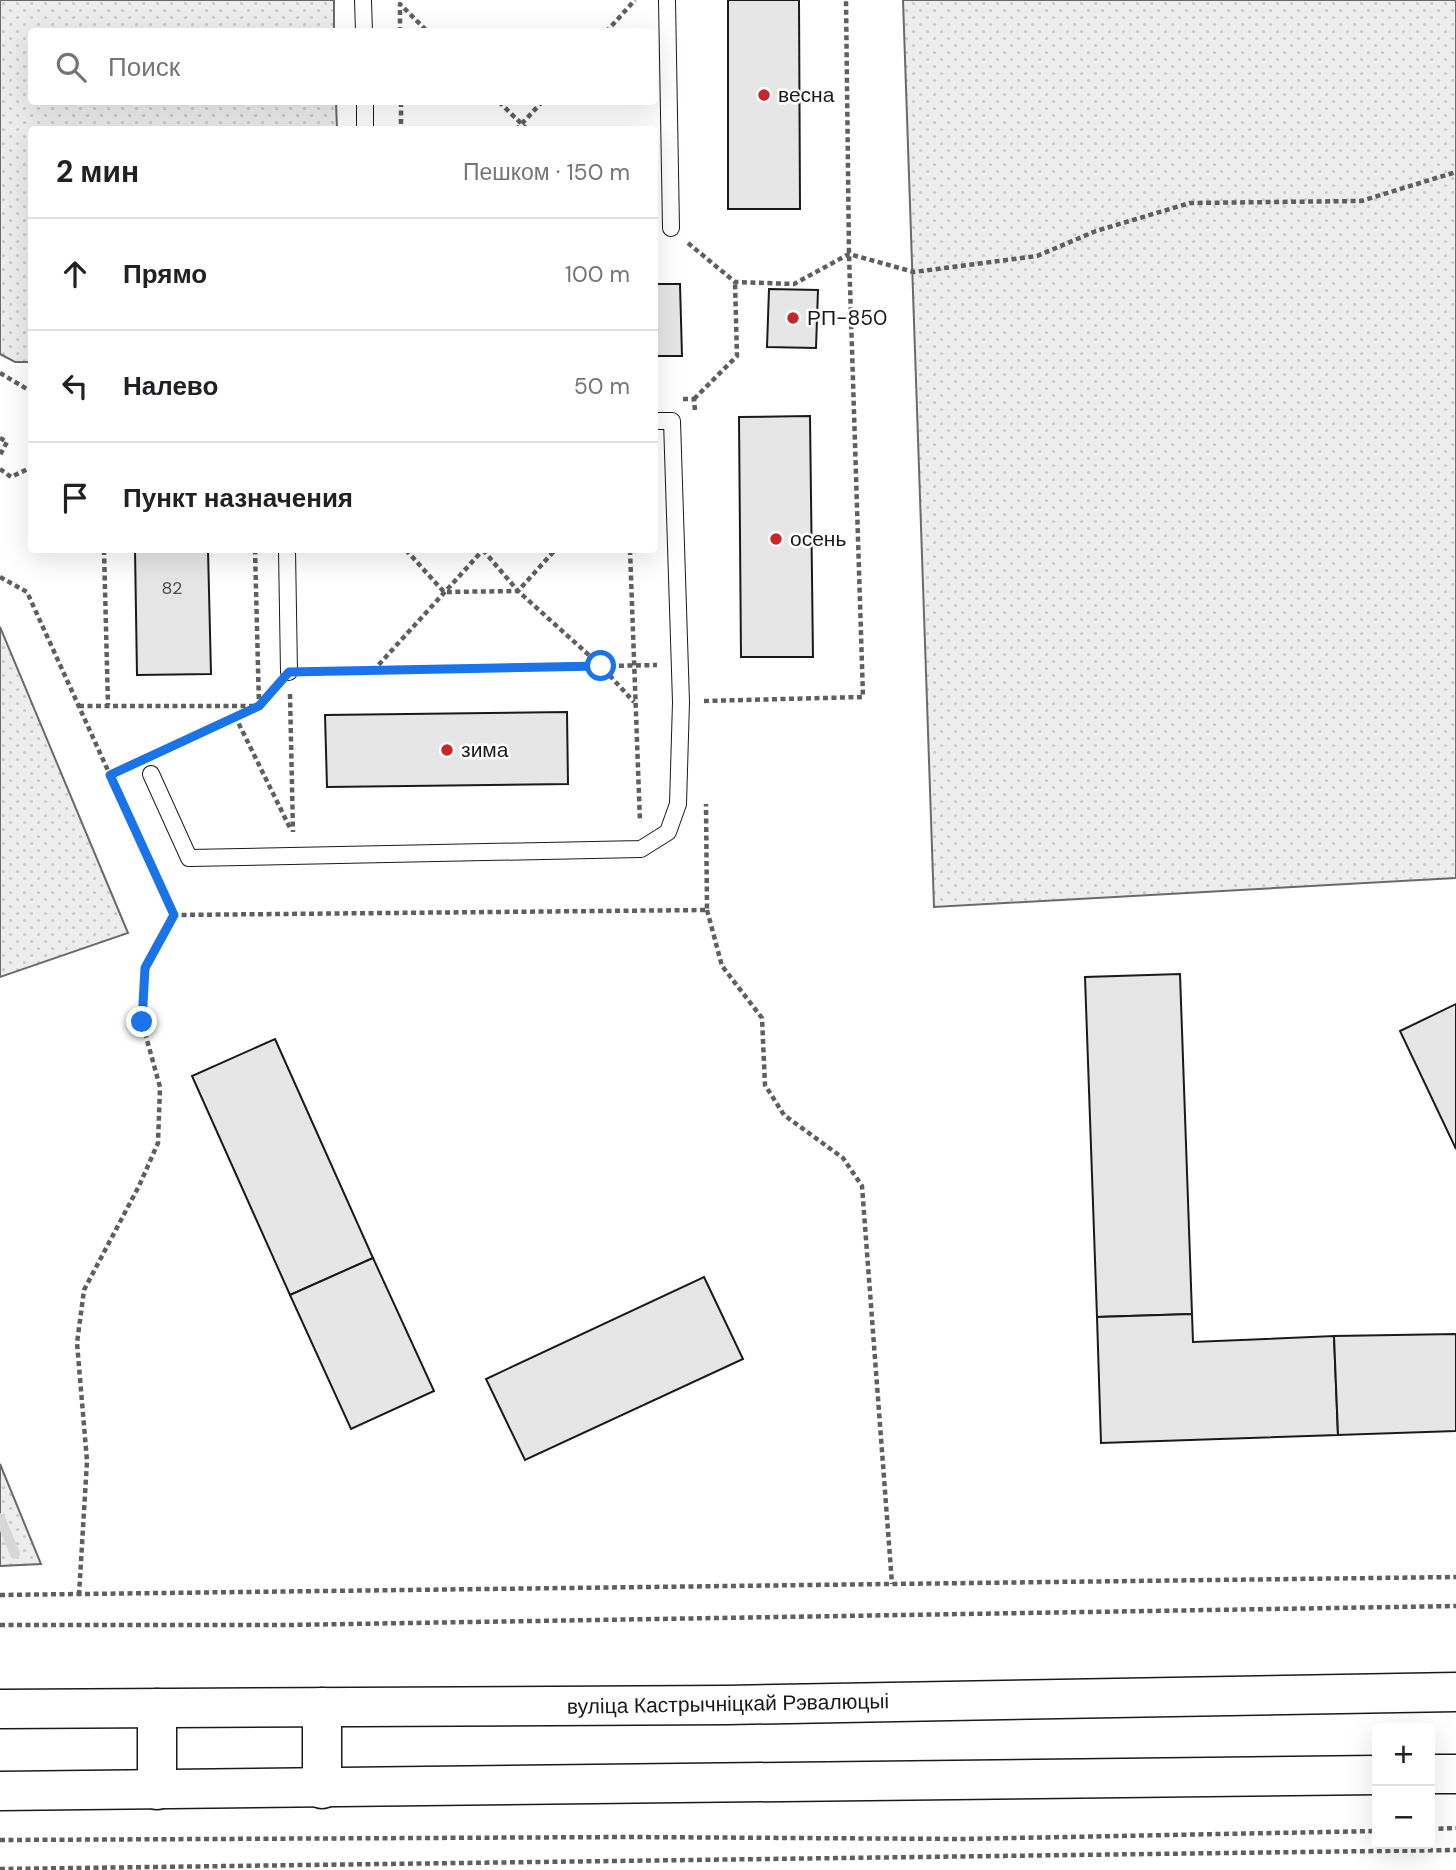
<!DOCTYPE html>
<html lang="ru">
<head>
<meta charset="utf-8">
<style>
	:root { --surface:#fff; --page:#f6f6f6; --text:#202124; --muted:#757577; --line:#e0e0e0 }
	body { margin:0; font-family:"DM Sans",sans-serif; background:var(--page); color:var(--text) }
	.controls { position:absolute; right:21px; bottom:21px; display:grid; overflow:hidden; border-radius:7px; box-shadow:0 7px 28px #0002 }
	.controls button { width:63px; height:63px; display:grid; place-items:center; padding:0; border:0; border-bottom:2px solid var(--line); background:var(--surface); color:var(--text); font:35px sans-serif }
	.stop { position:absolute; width:21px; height:21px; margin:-16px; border:5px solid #1a73e8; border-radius:50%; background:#fff }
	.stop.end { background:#1a73e8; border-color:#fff; box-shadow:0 2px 7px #0008 }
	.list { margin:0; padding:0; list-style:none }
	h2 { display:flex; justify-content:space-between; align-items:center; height:91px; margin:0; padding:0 28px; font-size:30px }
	h2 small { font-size:23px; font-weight:400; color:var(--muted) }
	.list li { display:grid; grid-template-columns:46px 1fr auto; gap:21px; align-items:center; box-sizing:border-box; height:112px; padding:0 28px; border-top:2px solid var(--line) }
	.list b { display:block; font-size:26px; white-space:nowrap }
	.list em { font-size:23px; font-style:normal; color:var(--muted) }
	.icon { flex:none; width:38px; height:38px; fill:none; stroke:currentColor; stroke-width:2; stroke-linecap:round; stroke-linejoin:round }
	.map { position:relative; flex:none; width:1456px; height:1870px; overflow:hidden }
	.search { position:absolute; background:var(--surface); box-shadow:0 7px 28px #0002; left:28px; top:28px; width:630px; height:77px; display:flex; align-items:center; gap:18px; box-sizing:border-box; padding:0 24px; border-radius:7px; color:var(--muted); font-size:26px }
	.panel { position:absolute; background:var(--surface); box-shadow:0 7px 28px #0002; left:28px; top:126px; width:630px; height:427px; border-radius:7px }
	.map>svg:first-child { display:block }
	.grass { fill:url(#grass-dots); stroke:#6a6a6a; stroke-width:2 }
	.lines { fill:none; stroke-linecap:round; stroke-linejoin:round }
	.stream { stroke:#d7d7d7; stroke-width:10 }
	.building { fill:#e6e6e6; stroke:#1a1a1a; stroke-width:2 }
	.lane-casing { stroke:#1a1a1a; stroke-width:18 }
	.highway-casing { stroke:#1a1a1a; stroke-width:41 }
	.path { stroke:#5f5f5f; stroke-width:4.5; stroke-dasharray:5 3.5; stroke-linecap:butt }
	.lane { stroke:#fff; stroke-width:16 }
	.highway { stroke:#fff; stroke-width:38 }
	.route { stroke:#1a73e8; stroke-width:9 }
	.poi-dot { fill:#c62828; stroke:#fff; stroke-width:2.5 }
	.labels { text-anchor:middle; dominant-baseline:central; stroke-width:5; stroke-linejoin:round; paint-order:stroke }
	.number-label { font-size:18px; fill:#4d4d4d }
	.poi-label { font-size:21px; fill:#1a1a1a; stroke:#fff; text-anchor:start }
	.street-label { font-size:21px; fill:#1a1a1a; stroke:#fff }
</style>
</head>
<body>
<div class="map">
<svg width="1456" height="1870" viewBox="0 0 1456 1870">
	<defs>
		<pattern id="grass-dots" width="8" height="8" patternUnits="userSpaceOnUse" patternTransform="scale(1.75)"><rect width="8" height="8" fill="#ededed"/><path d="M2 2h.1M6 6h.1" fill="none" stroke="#cbcbcb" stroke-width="1.8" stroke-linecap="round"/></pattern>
	</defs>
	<rect width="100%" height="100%" fill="#fff"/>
	<!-- grass -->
	<g class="grass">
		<polygon points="0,0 334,0 334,31 32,32 32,102 336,102 337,129 32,130 31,362 15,362 0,354"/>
		<polygon points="903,0 1456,0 1456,878 934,907"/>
		<polygon points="0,627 128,933 0,977"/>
		<polygon points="0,1464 41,1564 0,1566"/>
	</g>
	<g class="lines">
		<!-- stream -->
		<polyline class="stream" points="0,1518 15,1554"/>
	</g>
	<!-- building -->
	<g class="building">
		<polygon points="728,0 799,0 800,209 728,209"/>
		<polygon points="654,284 680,284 682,356 654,356"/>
		<polygon points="769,289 818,290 816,348 767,347"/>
		<polygon points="810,416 813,657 741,657 739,417"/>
		<polygon points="135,550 208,550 211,674 137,675"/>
		<polygon points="567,712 568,784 327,787 325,715"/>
		<polygon points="1180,974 1192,1314 1097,1317 1085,977"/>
		<polygon points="1456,1004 1456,1149 1400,1031"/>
		<polygon points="275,1039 373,1258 290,1295 192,1076"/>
		<polygon points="373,1258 434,1391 351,1429 290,1295"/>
		<polygon points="704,1277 743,1359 525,1460 486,1379"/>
		<polygon points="1192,1314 1193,1342 1334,1336 1338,1435 1101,1443 1097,1317"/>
		<polygon points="1456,1334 1456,1431 1338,1435 1334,1336"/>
	</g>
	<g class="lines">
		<defs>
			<g id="lane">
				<polyline points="363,0 364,32"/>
				<polyline points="667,0 671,228"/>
				<polyline points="365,102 365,130"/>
				<polyline points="287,550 289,672"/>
				<polyline points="151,774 189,858 641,849 668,832 678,804 681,702 672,421 654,421"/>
			</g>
			<g id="highway">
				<polyline points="157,1708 157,1790"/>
				<polyline points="0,1709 727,1705 1456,1692"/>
				<polyline points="1430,1774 1456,1774"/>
				<polyline points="322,1789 322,1707"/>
				<polyline points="0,1791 1377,1775"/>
			</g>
		</defs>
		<!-- lane casing -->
		<use href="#lane" class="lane-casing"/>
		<!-- highway casing -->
		<use href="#highway" class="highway-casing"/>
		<!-- path -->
		<g class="path">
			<polyline points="400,32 400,4 428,32"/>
			<polyline points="606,32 635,0"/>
			<polyline points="401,102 401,130"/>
			<polyline points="499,102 528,130"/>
			<polyline points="516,130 542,102"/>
			<polyline points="688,243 735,282 794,284 849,254 914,272 1037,256 1096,231 1190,203 1361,201 1456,172"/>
			<polyline points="0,373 32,392"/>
			<polyline points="683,399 694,399 695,411"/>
			<polyline points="694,399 737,356 735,282"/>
			<polyline points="0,438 7,442 0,455"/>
			<polyline points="0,469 11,477 32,467"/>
			<polyline points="104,550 108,705"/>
			<polyline points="406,550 444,592 518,591 555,550"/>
			<polyline points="483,550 518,591 601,666 634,702"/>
			<polyline points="630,550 640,822"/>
			<polyline points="0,577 27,592 110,775 129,766"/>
			<polyline points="373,671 483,550"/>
			<polyline points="313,672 657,665"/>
			<polyline points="290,694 293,832"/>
			<polyline points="704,701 863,697 849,254 846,0"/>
			<polyline points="79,706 259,706 255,550"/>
			<polyline points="235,716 291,830"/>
			<polyline points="159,752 259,706 273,690"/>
			<polyline points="110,775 174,915 707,910 706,804"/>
			<polyline points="707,910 722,966 762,1018 765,1085 784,1115 843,1158 862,1186 892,1584"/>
			<polyline points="0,1595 1456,1577"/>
			<polyline points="79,1595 87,1461 77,1343 84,1290 139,1186 158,1143 160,1087 142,1022 145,968 174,915"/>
			<polyline points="0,1625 287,1625 1456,1606"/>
			<polyline points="1430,1829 1456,1828"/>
			<polyline points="0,1840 628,1837 961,1839 1377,1831"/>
			<polyline points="0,1869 1456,1850"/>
		</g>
		<!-- lane -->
		<use href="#lane" class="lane"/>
		<!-- highway -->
		<use href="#highway" class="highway"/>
	</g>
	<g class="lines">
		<!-- route -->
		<polyline class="route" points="142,1022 145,968 174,915 110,775 259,706 289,672 601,666"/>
	</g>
	<!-- markers -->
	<g class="poi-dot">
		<circle cx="764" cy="95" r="7"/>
		<circle cx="793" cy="318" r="7"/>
		<circle cx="776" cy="539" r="7"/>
		<circle cx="447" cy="750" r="7"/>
	</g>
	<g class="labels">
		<!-- number labels -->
		<g class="number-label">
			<text x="172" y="588">82</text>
		</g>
		<!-- poi labels -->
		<g class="poi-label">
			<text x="778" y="95">весна</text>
			<text x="807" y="318">РП-850</text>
			<text x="790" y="539">осень</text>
			<text x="461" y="750">зима</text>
		</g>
		<!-- street labels -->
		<g class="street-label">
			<text transform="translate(728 1704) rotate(-1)">вуліца Кастрычніцкай Рэвалюцыі</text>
		</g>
	</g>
</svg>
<div class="controls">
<button>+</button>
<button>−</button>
</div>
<div class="stop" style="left:601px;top:666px"></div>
<div class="stop end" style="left:142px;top:1022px"></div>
<div class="search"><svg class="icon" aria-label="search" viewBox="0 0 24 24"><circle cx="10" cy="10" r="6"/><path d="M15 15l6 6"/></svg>Поиск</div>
<section class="panel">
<h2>2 мин<small>Пешком · 150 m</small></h2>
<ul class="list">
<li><svg class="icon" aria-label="ahead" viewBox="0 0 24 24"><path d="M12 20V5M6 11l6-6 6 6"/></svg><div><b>Прямо</b></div><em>100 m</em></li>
<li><svg class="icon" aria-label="left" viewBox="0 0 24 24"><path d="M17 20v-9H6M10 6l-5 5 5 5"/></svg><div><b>Налево</b></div><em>50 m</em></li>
<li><svg class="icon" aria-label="arrive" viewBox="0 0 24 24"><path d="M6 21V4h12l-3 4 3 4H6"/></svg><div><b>Пункт назначения</b></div></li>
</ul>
</section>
</div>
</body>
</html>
